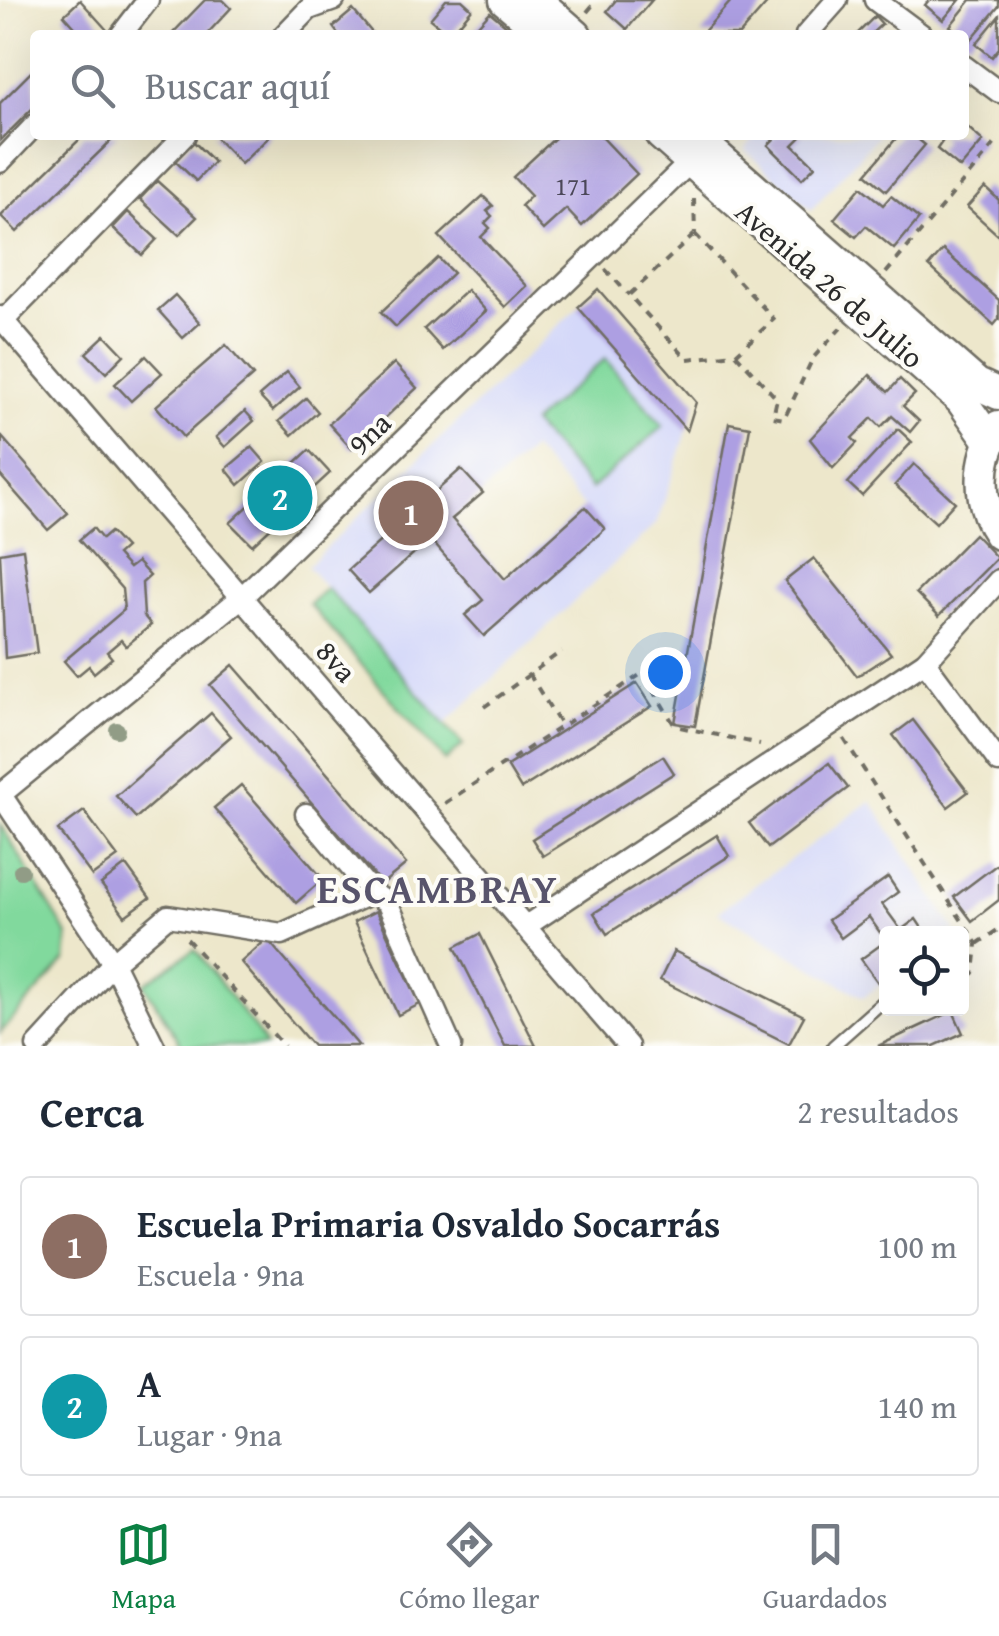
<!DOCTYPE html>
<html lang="es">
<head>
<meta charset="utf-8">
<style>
	:root { --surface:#fff; --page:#f2f2f3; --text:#1f2937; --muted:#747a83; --line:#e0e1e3; --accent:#0b8043 }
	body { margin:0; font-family:"Gentium Book Plus",serif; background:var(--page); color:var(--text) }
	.controls { position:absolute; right:30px; bottom:30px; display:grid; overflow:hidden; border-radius:10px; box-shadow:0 10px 40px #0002 }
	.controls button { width:90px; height:90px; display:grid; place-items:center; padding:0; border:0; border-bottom:2px solid var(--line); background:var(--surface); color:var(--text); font:50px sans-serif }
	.you { position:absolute; left:665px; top:672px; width:35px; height:35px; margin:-25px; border:8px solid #fff; border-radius:50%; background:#1a73e8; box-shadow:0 0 0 15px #1a73e833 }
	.badge { display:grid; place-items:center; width:65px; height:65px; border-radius:50%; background:var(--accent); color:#fff; font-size:32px; font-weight:700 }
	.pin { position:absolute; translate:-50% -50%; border:5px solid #fff; box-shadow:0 2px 10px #0006 }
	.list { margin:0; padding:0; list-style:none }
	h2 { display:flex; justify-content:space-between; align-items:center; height:130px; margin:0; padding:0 40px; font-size:42px }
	h2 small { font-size:32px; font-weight:400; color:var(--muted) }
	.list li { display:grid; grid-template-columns:65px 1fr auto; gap:30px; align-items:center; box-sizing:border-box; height:140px; margin:0 20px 20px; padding:0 20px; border:2px solid var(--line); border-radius:10px }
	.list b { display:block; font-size:38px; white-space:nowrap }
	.list p { margin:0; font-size:32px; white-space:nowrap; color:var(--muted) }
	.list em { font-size:32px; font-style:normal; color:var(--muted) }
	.icon { flex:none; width:55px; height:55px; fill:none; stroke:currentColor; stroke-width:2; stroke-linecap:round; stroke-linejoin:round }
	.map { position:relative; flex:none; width:999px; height:1046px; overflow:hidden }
	.search { position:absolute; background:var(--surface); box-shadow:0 10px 40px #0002; left:30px; right:30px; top:30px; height:110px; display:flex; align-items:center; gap:25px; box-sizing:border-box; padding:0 35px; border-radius:10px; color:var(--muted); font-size:38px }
	.sheet { height:450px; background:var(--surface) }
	nav { display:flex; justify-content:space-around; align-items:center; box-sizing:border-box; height:140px; border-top:2px solid var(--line); background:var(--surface); font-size:28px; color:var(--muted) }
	nav a { display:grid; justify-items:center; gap:5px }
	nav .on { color:var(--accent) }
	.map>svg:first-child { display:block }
	.built { fill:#d4d8f9; fill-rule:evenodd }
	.green { fill:#81d99d; stroke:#568264; stroke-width:2.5 }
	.building { fill:#ad9fe2 }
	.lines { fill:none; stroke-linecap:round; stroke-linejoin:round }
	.lane-casing { stroke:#6f6d63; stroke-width:15 }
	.street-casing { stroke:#6f6d63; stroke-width:25 }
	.secondary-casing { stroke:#6f6d63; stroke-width:35 }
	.path { stroke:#6f6d63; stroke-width:4; stroke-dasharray:8 8; stroke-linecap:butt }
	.lane { stroke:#fff; stroke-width:10 }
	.street { stroke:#fff; stroke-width:20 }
	.secondary { stroke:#fff; stroke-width:30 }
	.tree { fill:#919c86 }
	.labels { text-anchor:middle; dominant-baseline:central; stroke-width:8; stroke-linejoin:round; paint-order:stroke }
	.number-label { font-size:25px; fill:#4c4859 }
	.street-label { font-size:30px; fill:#2b2b2b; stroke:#fdfcf7 }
	.district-label { font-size:40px; font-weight:bold; letter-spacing:2.5px; fill:#58546b; stroke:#fdfcf7 }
</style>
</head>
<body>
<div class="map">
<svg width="999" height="1046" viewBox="0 0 999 1046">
	<rect width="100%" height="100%" fill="#fdfcf7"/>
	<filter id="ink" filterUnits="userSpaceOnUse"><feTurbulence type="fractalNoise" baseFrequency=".01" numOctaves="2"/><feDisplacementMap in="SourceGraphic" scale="20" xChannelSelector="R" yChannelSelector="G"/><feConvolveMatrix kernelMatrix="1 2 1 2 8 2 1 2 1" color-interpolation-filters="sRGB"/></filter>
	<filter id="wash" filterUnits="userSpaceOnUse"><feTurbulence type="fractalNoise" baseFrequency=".0048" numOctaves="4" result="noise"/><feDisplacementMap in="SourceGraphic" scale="40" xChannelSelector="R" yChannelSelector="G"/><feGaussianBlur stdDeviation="2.25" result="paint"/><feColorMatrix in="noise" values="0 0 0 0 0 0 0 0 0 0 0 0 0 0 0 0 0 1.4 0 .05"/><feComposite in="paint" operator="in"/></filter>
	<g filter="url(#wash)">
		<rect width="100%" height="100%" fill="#ede7cb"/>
		<!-- built -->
		<g class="built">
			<polygon points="758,135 878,135 811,210 745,150"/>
			<path d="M578,307L687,431L657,523L445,724L307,566ZM532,449L584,507L504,578L453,519Z"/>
			<polygon points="871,801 956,932 886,934 886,981 863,997 718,912"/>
		</g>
		<!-- green -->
		<g class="green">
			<polygon points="605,359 663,426 591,489 532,423"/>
			<polygon points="327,588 463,745 445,761 309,604"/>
			<polygon points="0,824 68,935 66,960 0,1033"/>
			<polygon points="195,949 258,1033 266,1046 182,1046 144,984"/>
		</g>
		<g id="blocks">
			<!-- building -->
			<g class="building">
				<polygon points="80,0 107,30 101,35 82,35 64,15"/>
				<polygon points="205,0 223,0 231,8 206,35 171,35"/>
				<polygon points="446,0 462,0 472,9 450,35 430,19"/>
				<polygon points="616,0 652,0 627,29 607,11"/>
				<polygon points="732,0 770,0 739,35 701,35"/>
				<polygon points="929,0 960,0 943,20 925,5"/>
				<polygon points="971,0 999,0 999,6 969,42 950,26"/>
				<polygon points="353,10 374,35 339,35 333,27"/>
				<polygon points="490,12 509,28 502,35 469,35"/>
				<polygon points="875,16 882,24 870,35 856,35"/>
				<polygon points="999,16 999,48 992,57 976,44"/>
				<polygon points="35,68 35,106 0,141 0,103"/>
				<polygon points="964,124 983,141 960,168 937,149 944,139 939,135 964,135"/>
				<polygon points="84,135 117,135 17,232 1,216"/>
				<polygon points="213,135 271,135 241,164"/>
				<polygon points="558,135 600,135 637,174 582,226 566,209 543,230 521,206 531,196 513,177"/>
				<polygon points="778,135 803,135 793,145 815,166 802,179 768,145"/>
				<polygon points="899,135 913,135 925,145 886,191 866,174"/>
				<polygon points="193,141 214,162 196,181 174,160"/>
				<polygon points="157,181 197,217 179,235 140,199"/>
				<polygon points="861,187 883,205 891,196 919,219 894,249 866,226 856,237 834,219"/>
				<polygon points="985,187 999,200 999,236 967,207"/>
				<polygon points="483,196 493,206 487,211 492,216 485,223 490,228 481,237 527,286 505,307 439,236"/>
				<polygon points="128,212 157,239 142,255 113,228"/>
				<polygon points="943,250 999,300 999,319 994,325 929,266"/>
				<polygon points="438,258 453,273 396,327 381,312"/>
				<polygon points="598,289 696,402 687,431 578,307"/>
				<polygon points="467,290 486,311 443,350 424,329"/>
				<polygon points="175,295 200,323 183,338 158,310"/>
				<polygon points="105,335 124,355 106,373 86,353"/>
				<polygon points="226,345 253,376 183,437 156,406"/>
				<polygon points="146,356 162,373 131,401 115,384"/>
				<polygon points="394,363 417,388 352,449 329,424"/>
				<polygon points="287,372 300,387 273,411 259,396"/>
				<polygon points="870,375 888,392 900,379 915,394 903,406 919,421 910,432 892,416 881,427 872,418 852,438 857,443 833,468 810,439"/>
				<polygon points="306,398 318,412 292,435 279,421"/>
				<polygon points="245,411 254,421 225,447 216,437"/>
				<polygon points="729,423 750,427 695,726 675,723"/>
				<polygon points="898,429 912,442 862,496 848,483"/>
				<polygon points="2,437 68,513 48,530 0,475"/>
				<polygon points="252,447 265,462 239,485 226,469"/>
				<polygon points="309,450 330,473 252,545 230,523"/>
				<polygon points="914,464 955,502 936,523 895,485"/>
				<polygon points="461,469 483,493 452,519 505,579 585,507 605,529 484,636 465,615 483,600 430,539 369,593 348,570"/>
				<polygon points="93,528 102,539 110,532 125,548 117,555 129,568 137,562 150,576 142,583 144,616 151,625 126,646 121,640 107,652 112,658 94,673 89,666 77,676 64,661 124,610 122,589 79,540"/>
				<polygon points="974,534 997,558 939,616 916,593"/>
				<polygon points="23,549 37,653 5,658 0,553"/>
				<polygon points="814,558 891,654 857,676 785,581"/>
				<polygon points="233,665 406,864 382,884 210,685"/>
				<polygon points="637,683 652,706 521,789 507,766"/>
				<polygon points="211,713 231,736 136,818 116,796"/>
				<polygon points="913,720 968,792 948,807 893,735"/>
				<polygon points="663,756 674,773 543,856 532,839"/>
				<polygon points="829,763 848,788 768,848 749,823"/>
				<polygon points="241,785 323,879 296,903 214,808"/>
				<polygon points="84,811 118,857 92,876 58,830"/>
				<polygon points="717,835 729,856 607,934 594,913"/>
				<polygon points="999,863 999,900 972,921 954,897"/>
				<polygon points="126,865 150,898 125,916 101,884"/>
				<polygon points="888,877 898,892 882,904 901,930 916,919 926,934 886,934 886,979 879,984 861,959 886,941 869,917 841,938 828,920"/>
				<polygon points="376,911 420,1004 398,1015 354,922"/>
				<polygon points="480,934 536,1046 505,1046 455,947"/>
				<polygon points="267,939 359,1046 313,1046 241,962"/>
				<polygon points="674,951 804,1016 789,1044 660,980"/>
				<polygon points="953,1011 963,1033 934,1046 878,1046"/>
			</g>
		</g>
	</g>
	<g filter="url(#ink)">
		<use href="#blocks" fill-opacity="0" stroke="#6f6d63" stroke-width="2.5"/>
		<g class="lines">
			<defs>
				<polyline id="lane" points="833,1046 886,999"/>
				<g id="street">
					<polyline points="875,0 922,35"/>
					<polyline points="121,35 148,0"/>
					<polyline points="284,35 309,9 334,0"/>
					<polyline points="806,35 837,0"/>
					<polyline points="964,66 999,92"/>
					<polyline points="0,162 35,125"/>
					<polyline points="0,317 628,1046"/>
					<polyline points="5,319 185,135"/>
					<polyline points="925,662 999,762"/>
					<polyline points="0,795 242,597 718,135"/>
					<polyline points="1,795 113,963 154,1046"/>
					<polyline points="306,814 372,893 387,902 451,1046"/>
					<polyline points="526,926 925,662 999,580"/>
					<polyline points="37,1046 113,963 168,916 282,934 372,893"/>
				</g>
				<g id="secondary">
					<polyline points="505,0 546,35"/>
					<polyline points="536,0 576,35"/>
					<polyline points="661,135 961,400 990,441"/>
					<polyline points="693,135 977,384 999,394"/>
					<path d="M999,426C978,459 976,501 999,534"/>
				</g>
			</defs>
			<!-- lane casing -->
			<use href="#lane" class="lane-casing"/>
			<!-- street casing -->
			<use href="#street" class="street-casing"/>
			<!-- secondary casing -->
			<use href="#secondary" class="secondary-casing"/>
			<!-- path -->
			<g class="path">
				<polyline points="587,12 597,0"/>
				<polyline points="694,199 695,234"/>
				<polygon points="695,234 774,319 736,354 687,359 629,295"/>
				<polyline points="605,269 629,295"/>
				<polyline points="886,273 999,139"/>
				<polyline points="736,354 777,399 773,417 784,419 813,358 841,328"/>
				<polyline points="529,674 561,725"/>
				<polyline points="484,707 562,651"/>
				<polyline points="844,739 977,944 974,973 962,982"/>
				<polyline points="445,803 643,673 675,726 760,744"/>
				<polyline points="187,939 284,1046"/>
				<polyline points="977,944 999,929"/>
			</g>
			<!-- lane -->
			<use href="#lane" class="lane"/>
			<!-- street -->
			<use href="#street" class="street"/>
			<!-- secondary -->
			<use href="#secondary" class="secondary"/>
		</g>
		<!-- trees -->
		<g class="tree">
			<circle cx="117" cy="730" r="8"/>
			<circle cx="21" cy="871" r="8"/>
		</g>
	</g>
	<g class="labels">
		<!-- number labels -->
		<g class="number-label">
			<text x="573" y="186">171</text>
		</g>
		<!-- street labels -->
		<g class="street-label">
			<text transform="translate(830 284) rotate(41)">Avenida 26 de Julio</text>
			<text transform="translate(369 433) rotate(-44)">9na</text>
			<text transform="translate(337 661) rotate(49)">8va</text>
		</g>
		<!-- district labels -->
		<g class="district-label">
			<text x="438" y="888">ESCAMBRAY</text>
		</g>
	</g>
</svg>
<div class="controls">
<button><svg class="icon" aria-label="locate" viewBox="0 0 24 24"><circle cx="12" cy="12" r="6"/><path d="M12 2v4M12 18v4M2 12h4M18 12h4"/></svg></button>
</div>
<div class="you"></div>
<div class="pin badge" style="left:411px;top:513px;background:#8d6e63">1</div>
<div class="pin badge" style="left:280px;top:498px;background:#0f9aa8">2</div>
<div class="search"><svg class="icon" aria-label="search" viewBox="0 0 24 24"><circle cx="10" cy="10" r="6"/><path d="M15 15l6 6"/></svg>Buscar aquí</div>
</div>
<section class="sheet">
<h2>Cerca<small>2 resultados</small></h2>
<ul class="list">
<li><span class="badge" style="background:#8d6e63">1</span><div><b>Escuela Primaria Osvaldo Socarrás</b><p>Escuela · 9na</p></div><em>100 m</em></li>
<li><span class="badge" style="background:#0f9aa8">2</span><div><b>A</b><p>Lugar · 9na</p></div><em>140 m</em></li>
</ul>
</section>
<nav>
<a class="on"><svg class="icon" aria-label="map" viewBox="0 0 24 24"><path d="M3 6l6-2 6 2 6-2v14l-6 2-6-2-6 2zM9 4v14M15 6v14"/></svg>Mapa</a>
<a><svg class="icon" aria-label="directions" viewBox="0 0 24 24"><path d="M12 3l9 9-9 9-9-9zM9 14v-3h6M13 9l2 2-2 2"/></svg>Cómo llegar</a>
<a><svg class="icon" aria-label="saved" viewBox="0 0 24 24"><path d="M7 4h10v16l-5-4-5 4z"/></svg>Guardados</a>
</nav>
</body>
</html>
